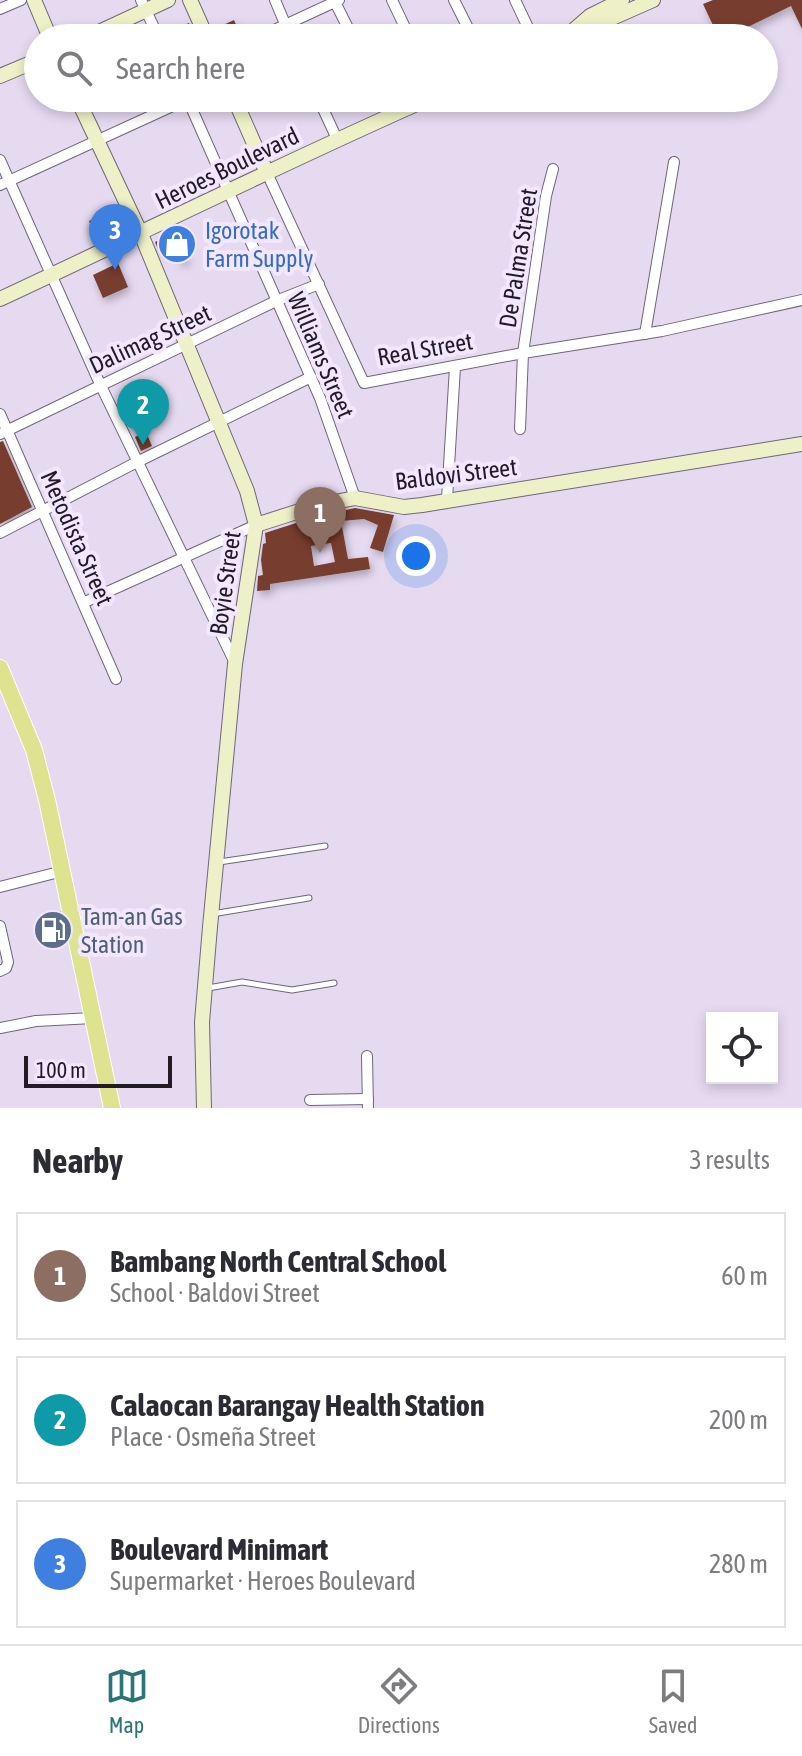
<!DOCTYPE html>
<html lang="en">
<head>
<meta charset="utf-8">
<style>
	:root { --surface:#fff; --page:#f7f7f7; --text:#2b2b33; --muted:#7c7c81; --line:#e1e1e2; --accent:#2b7576 }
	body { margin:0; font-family:"Asap Condensed",sans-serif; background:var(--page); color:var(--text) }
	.controls { position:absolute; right:24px; bottom:24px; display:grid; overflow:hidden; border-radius:0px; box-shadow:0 4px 12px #0003 }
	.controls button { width:72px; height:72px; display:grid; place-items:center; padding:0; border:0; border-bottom:2px solid var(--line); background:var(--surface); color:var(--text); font:40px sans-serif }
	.scale { position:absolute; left:24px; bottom:20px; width:148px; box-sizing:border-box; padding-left:8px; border:4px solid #201b24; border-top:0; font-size:22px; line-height:28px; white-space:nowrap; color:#201b24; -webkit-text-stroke:6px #f3e7ff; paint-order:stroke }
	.you { position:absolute; left:416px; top:556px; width:28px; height:28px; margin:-20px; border:6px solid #fff; border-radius:50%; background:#1a73e8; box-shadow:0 0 0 12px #1a73e833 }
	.badge { display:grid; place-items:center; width:52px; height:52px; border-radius:50%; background:var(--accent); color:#fff; font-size:26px; font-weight:700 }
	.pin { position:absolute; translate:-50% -66px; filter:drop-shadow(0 2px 4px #0008) }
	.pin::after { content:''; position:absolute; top:42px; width:28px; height:24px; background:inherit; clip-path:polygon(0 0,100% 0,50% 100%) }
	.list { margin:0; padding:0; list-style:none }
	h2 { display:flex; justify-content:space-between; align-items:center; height:104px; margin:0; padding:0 32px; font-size:34px }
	h2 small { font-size:26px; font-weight:400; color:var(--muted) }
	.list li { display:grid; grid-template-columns:52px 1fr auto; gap:24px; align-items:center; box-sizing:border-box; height:128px; margin:0 16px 16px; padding:0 16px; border:2px solid var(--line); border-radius:0px }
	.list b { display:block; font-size:30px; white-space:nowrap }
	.list p { margin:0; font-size:26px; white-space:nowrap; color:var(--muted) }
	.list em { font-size:26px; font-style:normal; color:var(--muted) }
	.icon { flex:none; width:44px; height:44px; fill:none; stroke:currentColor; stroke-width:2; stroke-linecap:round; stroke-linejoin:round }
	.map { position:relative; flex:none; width:802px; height:1108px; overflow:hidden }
	.search { position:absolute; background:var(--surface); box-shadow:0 4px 12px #0003; left:24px; right:24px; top:24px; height:88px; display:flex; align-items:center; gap:20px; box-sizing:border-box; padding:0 28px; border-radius:44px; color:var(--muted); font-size:30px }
	.sheet { height:536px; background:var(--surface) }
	nav { display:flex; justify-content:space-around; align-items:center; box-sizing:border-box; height:112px; border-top:2px solid var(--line); background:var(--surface); font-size:22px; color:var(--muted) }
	nav a { display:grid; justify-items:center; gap:4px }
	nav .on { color:var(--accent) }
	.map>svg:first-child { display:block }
	.building { fill:#773c2f; fill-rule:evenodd; filter:url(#shadow) }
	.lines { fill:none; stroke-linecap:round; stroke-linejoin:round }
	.lane-casing { stroke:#6f6579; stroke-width:7 }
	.street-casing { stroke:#6f6579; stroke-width:12 }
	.secondary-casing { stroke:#6f6579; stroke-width:16 }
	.primary-casing { stroke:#fff; stroke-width:18 }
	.lane { stroke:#fff; stroke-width:5 }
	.street { stroke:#fff; stroke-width:10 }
	.secondary { stroke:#eef1c7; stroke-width:14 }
	.primary { stroke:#dde38f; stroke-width:16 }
	.labels { text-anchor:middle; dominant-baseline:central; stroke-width:8; stroke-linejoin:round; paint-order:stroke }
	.street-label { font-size:24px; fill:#201b24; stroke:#f3e7ff }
	.shop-label { font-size:24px; fill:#366cbe; stroke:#f3e7ff; text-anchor:start }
	.service-label { font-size:24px; fill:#4e5e75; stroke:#f3e7ff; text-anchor:start }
</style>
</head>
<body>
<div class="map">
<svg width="802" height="1108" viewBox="0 0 802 1108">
	<defs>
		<filter id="shadow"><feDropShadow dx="2.5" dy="4.5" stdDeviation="4" flood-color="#0004"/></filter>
	</defs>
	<rect width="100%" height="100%" fill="#e6daf1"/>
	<!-- building -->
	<g class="building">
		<polygon points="713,0 802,0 802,29 791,6 725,38 719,38 703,4"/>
		<polygon points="234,20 240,34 223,38 219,27"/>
		<polygon points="189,23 195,35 178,38 174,29"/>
		<polygon points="118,209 125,223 96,236 89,221"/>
		<polygon points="168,236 172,246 159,251 155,242"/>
		<polygon points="180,240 188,261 181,263 173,243"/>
		<polygon points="118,263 128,287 103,298 93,275"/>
		<polygon points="146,432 152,446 141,451 135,437"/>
		<polygon points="3,441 32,507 0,524 0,442"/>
		<path d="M355,508L394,515L383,552L370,548L378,525L364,519L341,521L348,559L368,557L370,569L270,584V590L257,591L258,576L263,575L261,560L263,544L266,543L265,533L318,516ZM331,543L335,562L314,566L311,546Z"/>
	</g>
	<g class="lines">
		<defs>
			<g id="lane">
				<polyline points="219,862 325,846"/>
				<polyline points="67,913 51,918 48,923 55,938 73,940"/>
				<polyline points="212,914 309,898"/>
				<polyline points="208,988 242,982 292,990 334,983"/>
			</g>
			<g id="street">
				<polyline points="141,0 159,38"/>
				<polyline points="275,0 291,38"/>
				<polyline points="334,0 353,38"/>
				<polyline points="392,0 410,38"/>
				<polyline points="454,0 473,38"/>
				<polyline points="515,0 533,38"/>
				<polyline points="0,9 21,0"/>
				<polyline points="257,38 339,0"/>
				<polyline points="187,98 320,398 355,498"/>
				<polyline points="318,98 337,139"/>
				<polyline points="381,98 390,116"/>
				<polyline points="0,160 100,384 235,663"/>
				<polyline points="267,173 364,383 523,353 662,331 802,300"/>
				<polyline points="0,185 188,99"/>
				<polyline points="645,334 674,162"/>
				<polyline points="0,414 116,679"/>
				<polyline points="520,429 523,353 546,196 553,169"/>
				<polyline points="0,434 276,301 319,284"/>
				<polyline points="447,499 455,367"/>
				<polyline points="0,533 137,462 311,377"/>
				<polyline points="85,602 256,525"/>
				<polyline points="0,887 63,871"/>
				<polyline points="0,926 8,962 6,968 0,971"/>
				<polyline points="0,1028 36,1021 93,1018"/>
				<polyline points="367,1056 368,1108"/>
				<polyline points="310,1100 368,1099"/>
			</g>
			<g id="secondary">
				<polyline points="34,0 50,38"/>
				<polyline points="190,0 207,38"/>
				<polyline points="575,29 590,16 622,0"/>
				<polyline points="86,38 168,0"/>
				<polyline points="558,38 594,26 653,0"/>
				<polyline points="0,76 38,60"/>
				<polyline points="77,98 141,234 247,491 256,525 235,664 210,927 202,1022 204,1108"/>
				<polyline points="234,98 267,173"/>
				<path d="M0,299C144,232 285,162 430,98"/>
				<polyline points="256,525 315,506 355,498 404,507 422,505 802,444"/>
			</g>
			<polyline id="primary" points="0,668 34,750 47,800 112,1108"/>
		</defs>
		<!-- lane casing -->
		<use href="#lane" class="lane-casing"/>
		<!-- street casing -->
		<use href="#street" class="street-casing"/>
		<!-- secondary casing -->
		<use href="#secondary" class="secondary-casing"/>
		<!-- primary casing -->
		<use href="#primary" class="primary-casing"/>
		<!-- lane -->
		<use href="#lane" class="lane"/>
		<!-- street -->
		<use href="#street" class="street"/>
		<!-- secondary -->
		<use href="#secondary" class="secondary"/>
		<!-- primary -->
		<use href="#primary" class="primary"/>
	</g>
	<!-- icons -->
	<defs>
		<symbol id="shop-disc" viewBox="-11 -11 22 22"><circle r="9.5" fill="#3f7fe0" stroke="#f3e7ff"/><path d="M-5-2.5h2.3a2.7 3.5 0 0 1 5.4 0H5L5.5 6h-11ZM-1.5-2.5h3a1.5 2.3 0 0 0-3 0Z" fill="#fff"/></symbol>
		<symbol id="fuel-disc" viewBox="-11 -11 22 22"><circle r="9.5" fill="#5c6f8a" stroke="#f3e7ff"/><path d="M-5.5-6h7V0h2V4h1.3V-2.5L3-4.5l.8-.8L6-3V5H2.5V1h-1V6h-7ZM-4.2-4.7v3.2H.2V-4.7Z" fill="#fff"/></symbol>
	</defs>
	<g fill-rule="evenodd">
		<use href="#shop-disc" x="155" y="222" width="44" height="44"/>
		<use href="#fuel-disc" x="31" y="908" width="44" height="44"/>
	</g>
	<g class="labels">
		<!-- street labels -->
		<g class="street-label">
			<text transform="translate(227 168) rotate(-26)">Heroes Boulevard</text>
			<text transform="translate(518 258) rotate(-81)">De Palma Street</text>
			<text transform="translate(150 339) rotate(-25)">Dalimag Street</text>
			<text transform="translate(425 349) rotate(-10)">Real Street</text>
			<text transform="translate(321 355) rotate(67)">Williams Street</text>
			<text transform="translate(456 474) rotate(-7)">Baldovi Street</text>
			<text transform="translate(77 538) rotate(66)">Metodista Street</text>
			<text transform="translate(225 583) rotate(-82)">Boyie Street</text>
		</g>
		<!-- shop labels -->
		<g class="shop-label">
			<text x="205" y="230">Igorotak<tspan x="205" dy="28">Farm Supply</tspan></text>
		</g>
		<!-- service labels -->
		<g class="service-label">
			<text x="81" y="916">Tam-an Gas<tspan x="81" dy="28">Station</tspan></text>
		</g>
	</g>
</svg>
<div class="controls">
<button><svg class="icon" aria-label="locate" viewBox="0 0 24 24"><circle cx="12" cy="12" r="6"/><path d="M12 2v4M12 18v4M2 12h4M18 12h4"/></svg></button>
</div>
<div class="scale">100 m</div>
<div class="you"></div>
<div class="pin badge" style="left:320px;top:553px;background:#8d6e63">1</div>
<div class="pin badge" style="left:143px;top:445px;background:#0f9aa8">2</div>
<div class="pin badge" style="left:115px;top:270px;background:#3f7fe0">3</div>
<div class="search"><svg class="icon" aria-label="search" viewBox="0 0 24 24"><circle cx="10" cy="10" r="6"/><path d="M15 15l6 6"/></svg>Search here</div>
</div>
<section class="sheet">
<h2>Nearby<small>3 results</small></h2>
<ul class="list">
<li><span class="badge" style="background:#8d6e63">1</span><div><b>Bambang North Central School</b><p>School · Baldovi Street</p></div><em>60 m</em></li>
<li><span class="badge" style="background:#0f9aa8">2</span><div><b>Calaocan Barangay Health Station</b><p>Place · Osmeña Street</p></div><em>200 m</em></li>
<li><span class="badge" style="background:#3f7fe0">3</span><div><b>Boulevard Minimart</b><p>Supermarket · Heroes Boulevard</p></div><em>280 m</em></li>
</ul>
</section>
<nav>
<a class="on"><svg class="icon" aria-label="map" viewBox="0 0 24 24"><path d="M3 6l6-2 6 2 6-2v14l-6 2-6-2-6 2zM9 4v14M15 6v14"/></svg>Map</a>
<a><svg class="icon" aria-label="directions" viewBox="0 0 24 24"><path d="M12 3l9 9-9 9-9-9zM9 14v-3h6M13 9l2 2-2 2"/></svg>Directions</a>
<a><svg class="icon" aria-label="saved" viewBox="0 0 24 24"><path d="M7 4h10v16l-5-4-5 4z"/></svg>Saved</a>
</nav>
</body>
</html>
